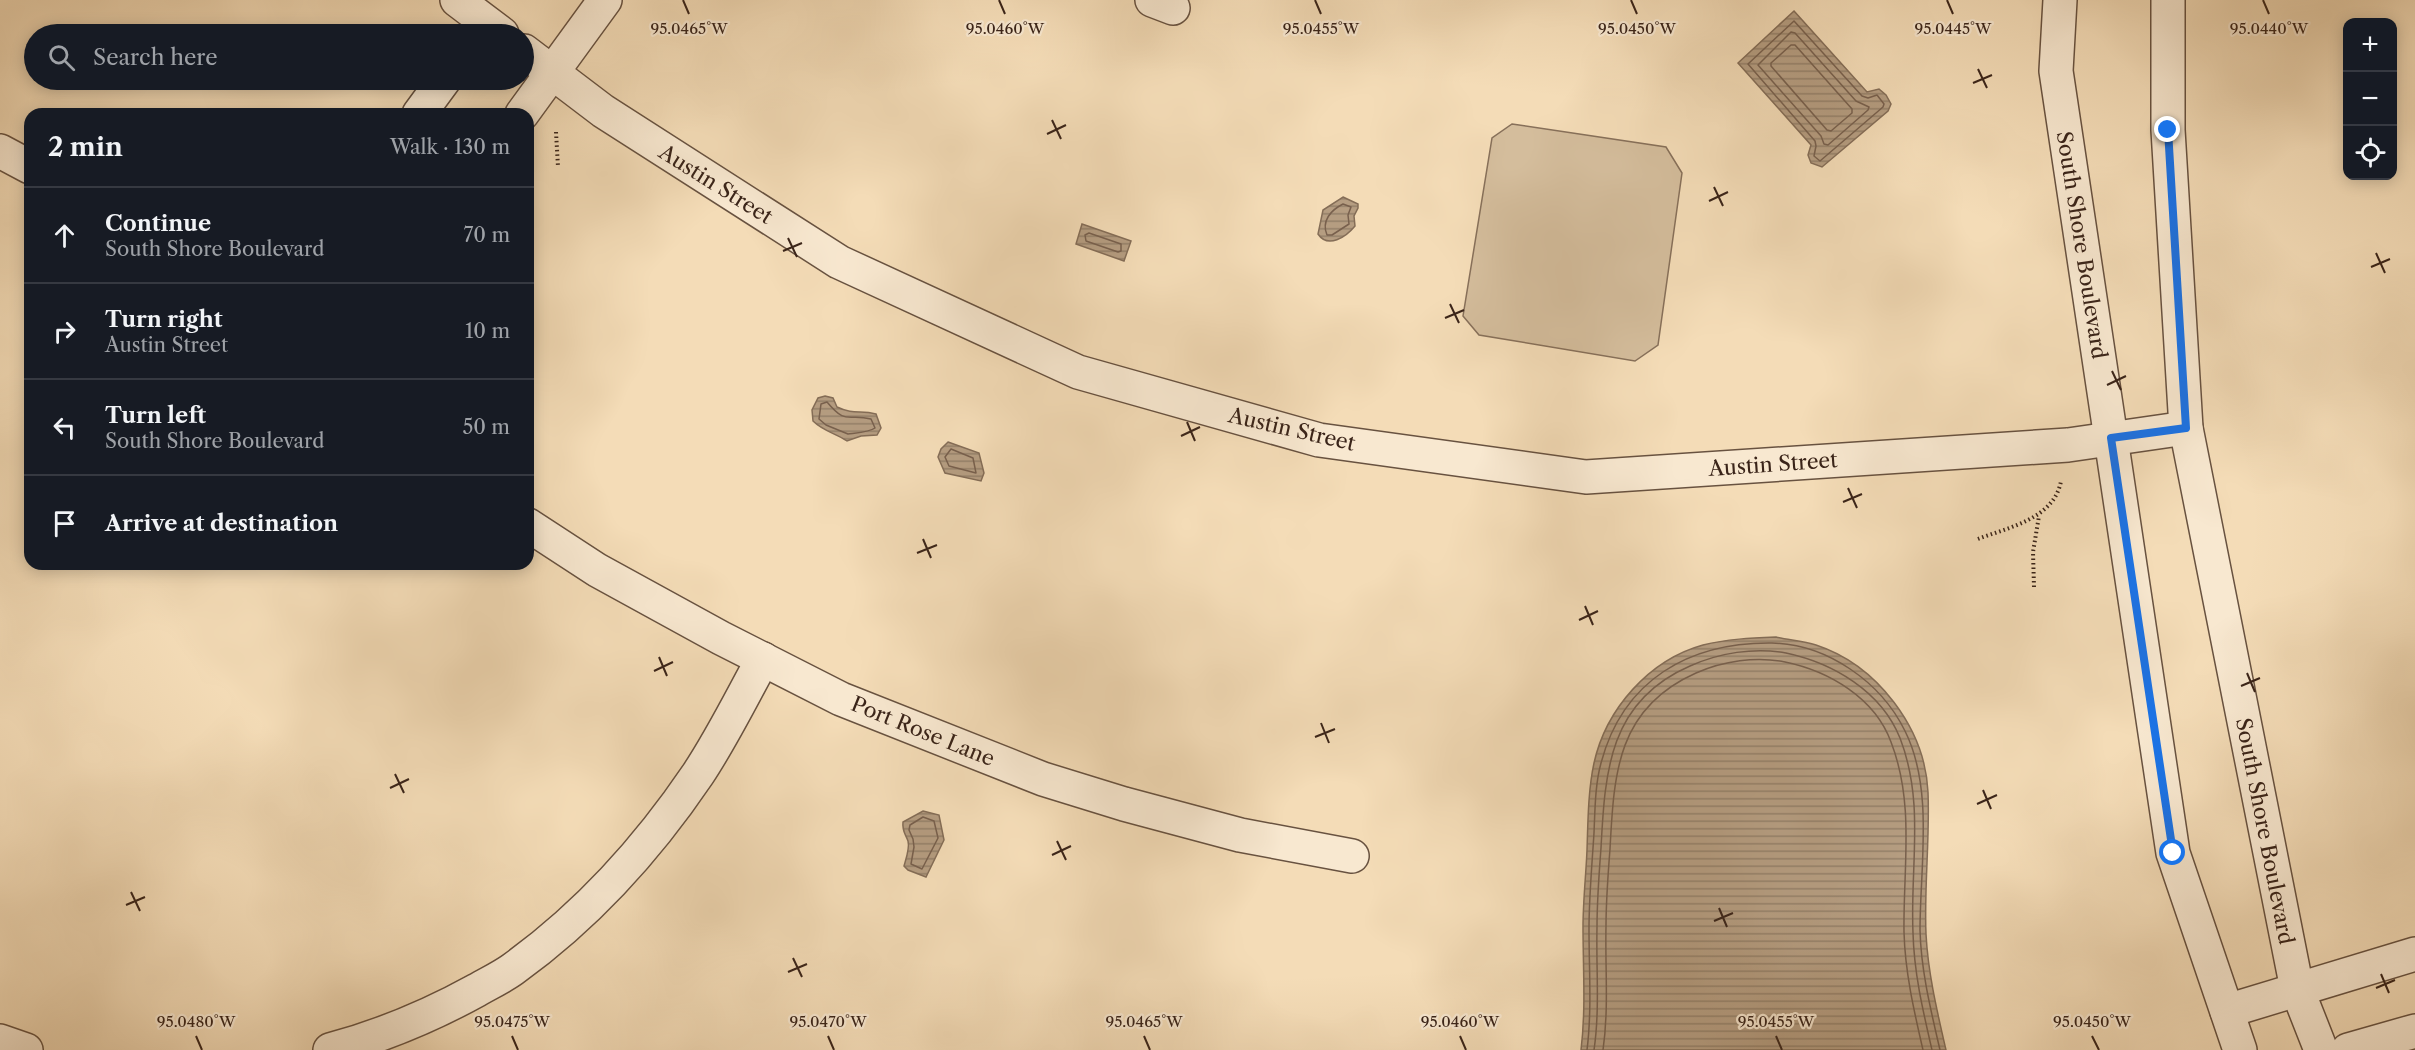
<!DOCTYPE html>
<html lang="en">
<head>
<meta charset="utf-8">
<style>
	:root { --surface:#171b24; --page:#242831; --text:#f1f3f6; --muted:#9ea1a6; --line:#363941 }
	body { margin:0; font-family:"Libre Caslon Text",serif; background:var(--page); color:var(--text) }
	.controls { position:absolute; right:18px; top:18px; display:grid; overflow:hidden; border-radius:12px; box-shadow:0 3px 15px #0003 }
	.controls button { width:54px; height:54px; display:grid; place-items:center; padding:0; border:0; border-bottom:2px solid var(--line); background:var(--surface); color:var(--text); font:30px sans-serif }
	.stop { position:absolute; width:18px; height:18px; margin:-14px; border:4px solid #1a73e8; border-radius:50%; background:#fff }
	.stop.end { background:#1a73e8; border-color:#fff; box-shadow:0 2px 6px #0008 }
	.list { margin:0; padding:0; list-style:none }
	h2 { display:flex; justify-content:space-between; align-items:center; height:78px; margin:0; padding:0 24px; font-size:26px }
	h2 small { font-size:20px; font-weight:400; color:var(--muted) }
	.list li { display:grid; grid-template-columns:39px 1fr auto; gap:18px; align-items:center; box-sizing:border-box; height:96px; padding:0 24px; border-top:2px solid var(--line) }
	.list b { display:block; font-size:22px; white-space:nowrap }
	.list p { margin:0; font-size:20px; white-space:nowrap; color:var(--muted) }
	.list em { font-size:20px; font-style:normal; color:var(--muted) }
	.icon { flex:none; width:33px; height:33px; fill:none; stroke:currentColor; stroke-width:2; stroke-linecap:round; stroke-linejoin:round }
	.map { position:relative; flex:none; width:2415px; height:1050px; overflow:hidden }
	.search { position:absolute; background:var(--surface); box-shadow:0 3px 15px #0003; left:24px; top:24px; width:510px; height:66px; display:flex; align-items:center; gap:15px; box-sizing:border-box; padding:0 21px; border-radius:33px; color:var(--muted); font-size:22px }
	.panel { position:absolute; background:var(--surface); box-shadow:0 3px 15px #0003; left:24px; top:108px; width:510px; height:462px; border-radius:18px }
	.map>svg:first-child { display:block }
	.green { fill:#d4bd9c; stroke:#87705a; stroke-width:1.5 }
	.water { fill:url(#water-rules); stroke:#846d57; stroke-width:1.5 }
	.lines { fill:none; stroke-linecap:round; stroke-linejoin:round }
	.shore { stroke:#78604d; stroke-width:1.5 }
	.minor-casing { stroke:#685240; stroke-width:36 }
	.path { stroke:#3a2419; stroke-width:4; stroke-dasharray:1.5 3; stroke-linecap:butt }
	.minor { stroke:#f8e8d0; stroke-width:33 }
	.route { stroke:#1a73e8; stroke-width:8 }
	.ticks { fill:none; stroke:#3a2419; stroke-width:2 }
	.labels { text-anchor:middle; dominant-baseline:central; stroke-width:4.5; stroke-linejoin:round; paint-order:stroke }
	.street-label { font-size:21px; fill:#3a2419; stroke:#f8e8d0 }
	.ticks-label { font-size:15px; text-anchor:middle; fill:#3a2419; stroke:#f8e8d0; stroke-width:4.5; stroke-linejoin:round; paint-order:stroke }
</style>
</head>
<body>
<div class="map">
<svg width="2415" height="1050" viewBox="0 0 2415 1050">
	<defs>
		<pattern id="water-rules" width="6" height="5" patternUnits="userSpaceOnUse" patternTransform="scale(1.5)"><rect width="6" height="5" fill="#b59d81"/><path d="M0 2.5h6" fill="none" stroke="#948069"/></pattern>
	</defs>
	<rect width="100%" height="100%" fill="#f4dcb7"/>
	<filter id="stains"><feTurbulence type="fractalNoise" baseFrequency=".00333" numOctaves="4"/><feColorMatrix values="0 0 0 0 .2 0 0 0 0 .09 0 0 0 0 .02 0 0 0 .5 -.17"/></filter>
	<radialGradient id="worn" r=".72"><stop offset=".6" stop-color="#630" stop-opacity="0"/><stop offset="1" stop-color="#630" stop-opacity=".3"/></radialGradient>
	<!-- green -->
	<polygon class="green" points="1512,124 1666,147 1682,173 1658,345 1635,361 1479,335 1463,316 1492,138"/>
	<!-- water -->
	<g class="water">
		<polygon points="1794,11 1867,92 1879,89 1886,95 1891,104 1888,111 1822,167 1811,163 1808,155 1811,145 1738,63"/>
		<path d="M1343,197L1358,204V208L1354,216L1355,226C1346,237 1328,249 1318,234L1323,210Z"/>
		<polygon points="1082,224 1131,241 1124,261 1076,244"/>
		<path d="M825,396L833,398L837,407C854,415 860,410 876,414L881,428L877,435L861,436L847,441C835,433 823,431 813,421L812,410L818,398Z"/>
		<polygon points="948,442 979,453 984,473 981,481 945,473 938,457 941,449"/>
		<path d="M1776,637C1789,640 1803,641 1816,645C1877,665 1925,728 1928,792C1930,839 1924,887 1926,934C1928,973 1937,1011 1946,1050H1581C1586,1009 1583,968 1583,927C1583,901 1586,875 1587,850C1588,821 1588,791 1594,763C1606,709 1649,660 1703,645C1727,639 1751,638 1776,637Z"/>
		<path d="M923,811L939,815L944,840L926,877L908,870L904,866C906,859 910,848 908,841C905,833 902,831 903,822Z"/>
	</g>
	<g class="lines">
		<!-- shore -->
		<g class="shore">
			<polygon points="1794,21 1862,96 1868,98 1877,95 1884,104 1883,107 1820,161 1814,156 1816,146 1815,141 1748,64"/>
			<polygon points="1791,32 1795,33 1856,101 1869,107 1868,110 1828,145 1824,144 1821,136 1758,65"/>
			<polygon points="1791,45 1795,45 1852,109 1852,113 1831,131 1827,130 1771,66 1771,63"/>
			<path d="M1343,204L1351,207L1348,215L1349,224L1332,235H1327C1321,221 1331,210 1343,204Z"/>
			<polygon points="1089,233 1121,244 1121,251 1118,252 1086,241 1085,235"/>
			<path d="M827,402C847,426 847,413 871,419L875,428C870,432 855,433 848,434L826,425L819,419L821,404Z"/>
			<polygon points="951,449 973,458 976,473 949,466 945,457"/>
			<polygon points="923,817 934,821 938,838 922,869 911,864 914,847 913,839 909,830 910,825"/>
			<path d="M1587,1050C1592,1010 1589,969 1589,929C1589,897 1592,865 1594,833C1595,810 1595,785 1601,763C1623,680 1689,642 1772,643C1827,644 1881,682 1905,731C1934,789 1920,867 1920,930C1921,971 1931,1011 1940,1050"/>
			<path d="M1594,1050C1600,1009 1596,968 1597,927C1597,901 1599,874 1601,848C1605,771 1609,701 1690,666C1719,653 1754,647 1786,653C1833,663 1881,691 1900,738C1925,803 1910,866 1913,933C1914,973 1923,1011 1932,1050"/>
			<path d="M1603,1050C1609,1008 1605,967 1606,926C1606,900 1608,875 1610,849C1614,773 1617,708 1696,673C1723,661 1756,656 1785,662C1829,671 1875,698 1891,742C1915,804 1903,868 1904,932C1905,972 1914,1011 1923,1050"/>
		</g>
		<defs>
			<g id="minor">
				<polyline points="457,0 502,34"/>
				<polyline points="1152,0 1173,8"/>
				<polyline points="2060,0 2056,71 2173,853 2240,1050"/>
				<polyline points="2168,0 2168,130 2186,428 2297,989 2321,1050"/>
				<polyline points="524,51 603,111 839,262 1078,372 1319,440 1586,477 2068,445 2186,428"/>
				<polyline points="419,114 444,80"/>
				<polyline points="522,114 605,0"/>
				<polyline points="0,151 30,167"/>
				<polyline points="528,525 597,570 721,638 841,699 1043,779 1124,804 1240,835 1352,856"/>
				<polyline points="2227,1011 2415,954"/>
				<polyline points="0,1041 26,1050"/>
				<path d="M330,1050C382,1036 430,1016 477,990C489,983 502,977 513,969C585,917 648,848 698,774C722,738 742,697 763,659"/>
				<polyline points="2348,1050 2415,1031"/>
			</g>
		</defs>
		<!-- minor casing -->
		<use href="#minor" class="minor-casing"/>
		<!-- path -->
		<g class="path">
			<polyline points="556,132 558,167"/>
			<path d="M1978,539C2009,527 2054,519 2061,481"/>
			<polyline points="2034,587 2033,552 2039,516"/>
		</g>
		<!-- minor -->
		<use href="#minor" class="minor"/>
	</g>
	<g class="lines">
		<!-- route -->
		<polyline class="route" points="2168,130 2186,428 2111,438 2173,853"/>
	</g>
	<!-- ticks -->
	<path class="ticks" d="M683,0L689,14M999,0L1005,14M1315,0L1321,14M1631,0L1637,14M1947,0L1953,14M2263,0L2269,14M1978,69L1987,88M1973,83L1992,75M1052,120L1061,139M1047,134L1066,125M1714,187L1723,206M1709,201L1728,192M788,238L797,257M783,251L802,243M2376,253L2385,273M2371,267L2390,259M1450,304L1459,323M1445,318L1464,310M2112,371L2121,390M2107,385L2126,376M1187,422L1195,441M1181,436L1200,427M1848,488L1857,508M1843,502L1862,494M923,539L931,558M917,553L937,545M1585,606L1593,625M1579,620L1598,611M659,657L667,676M654,671L673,662M2247,673L2255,692M2241,686L2260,678M1321,723L1329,743M1315,737L1335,729M395,774L404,793M390,788L409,779M1983,790L1991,809M1977,804L1997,795M1057,841L1066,860M1052,855L1071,846M131,892L140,911M126,905L145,897M1719,908L1727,927M1714,921L1733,913M793,958L802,977M788,972L807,964M2381,974L2389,993M2376,988L2395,980M196,1036L202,1050M512,1036L518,1050M828,1036L834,1050M1144,1036L1150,1050M1460,1036L1466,1050M1776,1036L1782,1050M2092,1036L2099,1050"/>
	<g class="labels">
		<!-- street labels -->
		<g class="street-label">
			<text transform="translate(716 184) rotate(32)">Austin Street</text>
			<text transform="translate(2082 245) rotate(81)">South Shore Boulevard</text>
			<text transform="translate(1292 429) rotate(13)">Austin Street</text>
			<text transform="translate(1773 464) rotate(-4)">Austin Street</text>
			<text transform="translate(923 731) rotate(22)">Port Rose Lane</text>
			<text transform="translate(2265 831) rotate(79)">South Shore Boulevard</text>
		</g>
	</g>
	<g class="ticks-label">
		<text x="689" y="34">95.0465°W</text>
		<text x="1005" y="34">95.0460°W</text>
		<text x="1321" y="34">95.0455°W</text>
		<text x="1637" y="34">95.0450°W</text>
		<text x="1953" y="34">95.0445°W</text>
		<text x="2269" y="34">95.0440°W</text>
		<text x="196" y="1027">95.0480°W</text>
		<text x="512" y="1027">95.0475°W</text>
		<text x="828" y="1027">95.0470°W</text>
		<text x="1144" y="1027">95.0465°W</text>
		<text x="1460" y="1027">95.0460°W</text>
		<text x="1776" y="1027">95.0455°W</text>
		<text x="2092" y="1027">95.0450°W</text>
	</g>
	<rect width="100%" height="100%" filter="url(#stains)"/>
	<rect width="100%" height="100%" fill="url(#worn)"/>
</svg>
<div class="controls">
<button>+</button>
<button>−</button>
<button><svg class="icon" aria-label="locate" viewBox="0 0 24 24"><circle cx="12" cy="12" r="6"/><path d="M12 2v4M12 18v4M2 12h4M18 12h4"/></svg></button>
</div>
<div class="stop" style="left:2173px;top:853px"></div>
<div class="stop end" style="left:2168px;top:130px"></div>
<div class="search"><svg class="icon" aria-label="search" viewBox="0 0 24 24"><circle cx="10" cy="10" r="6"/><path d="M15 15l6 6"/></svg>Search here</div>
<section class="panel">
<h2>2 min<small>Walk · 130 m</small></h2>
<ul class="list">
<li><svg class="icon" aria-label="ahead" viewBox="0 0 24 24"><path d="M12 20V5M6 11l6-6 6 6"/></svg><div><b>Continue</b><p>South Shore Boulevard</p></div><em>70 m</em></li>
<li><svg class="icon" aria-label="right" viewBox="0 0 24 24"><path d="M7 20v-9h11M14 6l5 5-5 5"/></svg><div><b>Turn right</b><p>Austin Street</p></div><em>10 m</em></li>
<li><svg class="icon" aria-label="left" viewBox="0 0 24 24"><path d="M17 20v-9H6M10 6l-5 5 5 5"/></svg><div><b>Turn left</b><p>South Shore Boulevard</p></div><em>50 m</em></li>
<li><svg class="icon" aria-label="arrive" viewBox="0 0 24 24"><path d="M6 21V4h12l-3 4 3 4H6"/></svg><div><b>Arrive at destination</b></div></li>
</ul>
</section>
</div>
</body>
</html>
